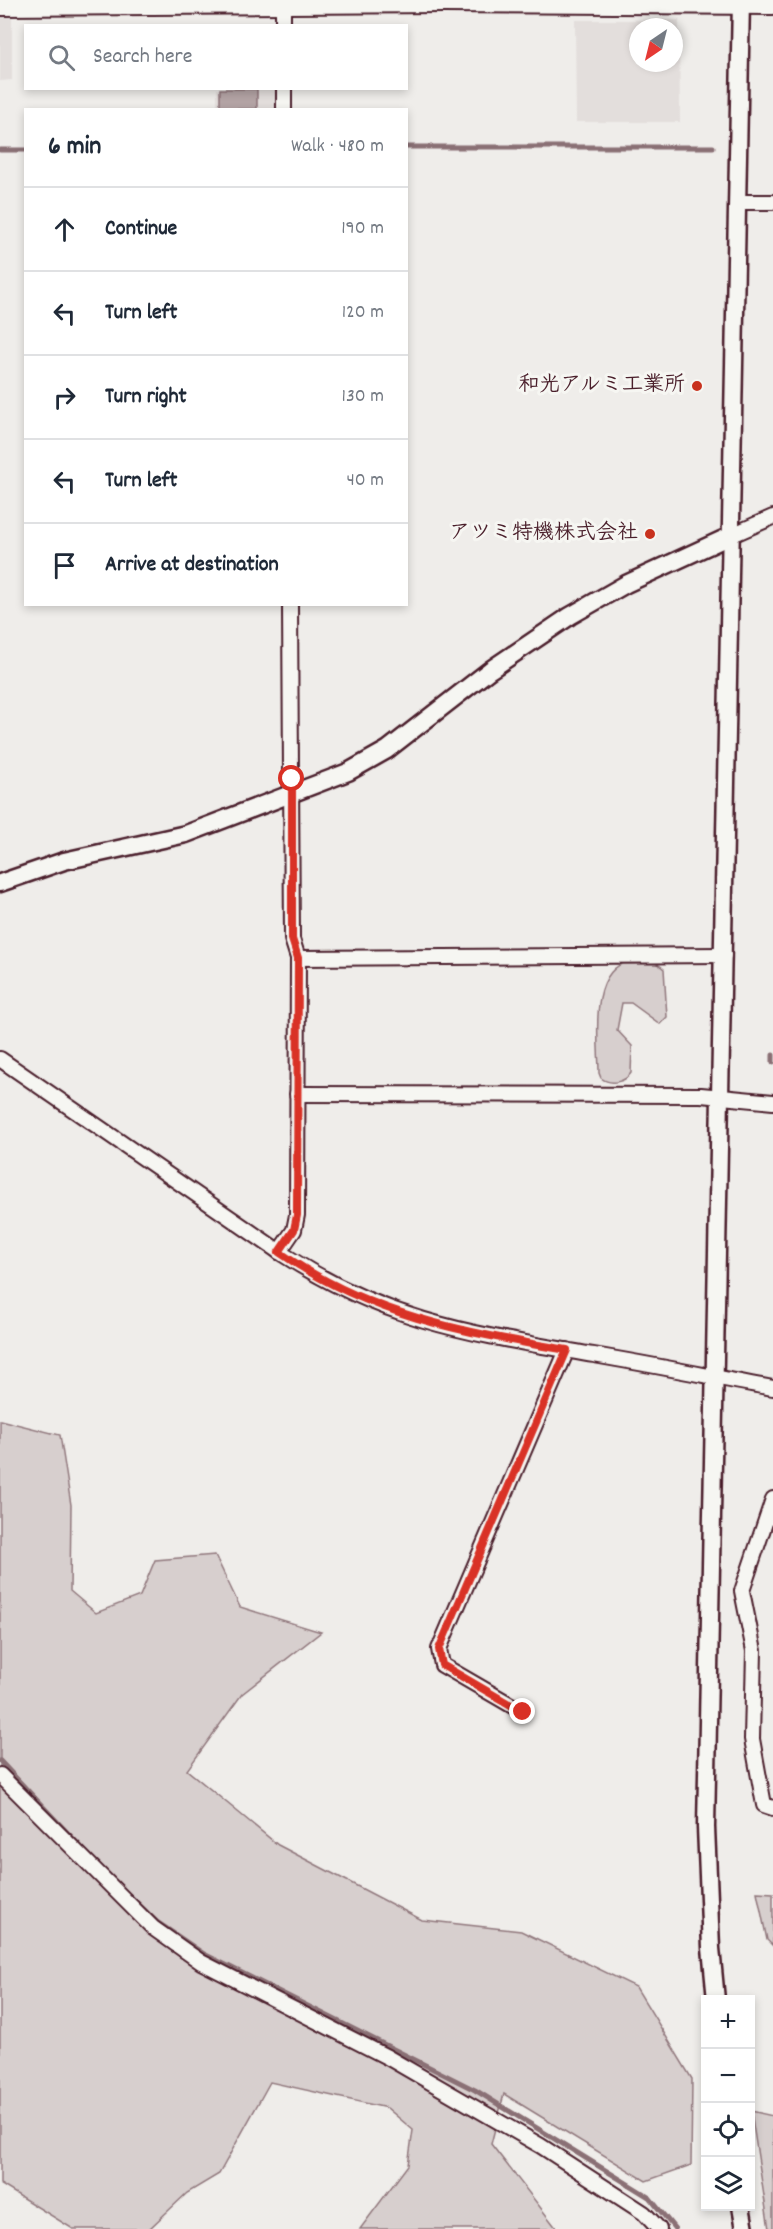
<!DOCTYPE html>
<html lang="en">
<head>
<meta charset="utf-8">
<style>
	:root { --surface:#fff; --page:#f2f2f3; --text:#1f2937; --muted:#747a83; --line:#e0e1e3 }
	body { margin:0; font-family:Dekko,"Klee One",sans-serif; background:var(--page); color:var(--text) }
	.controls { position:absolute; right:18px; bottom:18px; display:grid; overflow:hidden; border-radius:0px; box-shadow:0 3px 9px #0003 }
	.controls button { width:54px; height:54px; display:grid; place-items:center; padding:0; border:0; border-bottom:2px solid var(--line); background:var(--surface); color:var(--text); font:30px sans-serif }
	.compass { position:absolute; left:629px; top:18px; width:54px; height:54px; border-radius:50%; background:var(--surface); box-shadow:0 3px 9px #0003; rotate:215deg }
	.stop { position:absolute; width:18px; height:18px; margin:-14px; border:4px solid #d93025; border-radius:50%; background:#fff }
	.stop.end { background:#d93025; border-color:#fff; box-shadow:0 2px 6px #0008 }
	.list { margin:0; padding:0; list-style:none }
	h2 { display:flex; justify-content:space-between; align-items:center; height:78px; margin:0; padding:0 24px; font-size:26px }
	h2 small { font-size:20px; font-weight:400; color:var(--muted) }
	.list li { display:grid; grid-template-columns:39px 1fr auto; gap:18px; align-items:center; box-sizing:border-box; height:84px; padding:0 24px; border-top:2px solid var(--line) }
	.list b { display:block; font-size:22px; white-space:nowrap }
	.list em { font-size:20px; font-style:normal; color:var(--muted) }
	.icon { flex:none; width:33px; height:33px; fill:none; stroke:currentColor; stroke-width:2; stroke-linecap:round; stroke-linejoin:round }
	.map { position:relative; flex:none; width:773px; height:2229px; overflow:hidden }
	.search { position:absolute; background:var(--surface); box-shadow:0 3px 9px #0003; left:24px; top:24px; width:384px; height:66px; display:flex; align-items:center; gap:15px; box-sizing:border-box; padding:0 21px; border-radius:0px; color:var(--muted); font-size:22px }
	.panel { position:absolute; background:var(--surface); box-shadow:0 3px 9px #0003; left:24px; top:108px; width:384px; height:498px; border-radius:0px }
	.map>svg:first-child { display:block }
	.built { fill:#e3dedc; fill-rule:evenodd }
	.green { fill:#d7cfce; stroke:#90777c; stroke-width:1.5 }
	.water { fill:#b4a4a5; stroke:#8a6f74; stroke-width:1.5 }
	.lines { fill:none; stroke-linecap:round; stroke-linejoin:round }
	.stream { stroke:#8a6f74; stroke-width:5 }
	.minor-casing { stroke:#4a1f2b; stroke-width:18 }
	.tertiary-casing { stroke:#4a1f2b; stroke-width:21 }
	.secondary-casing { stroke:#4a1f2b; stroke-width:22 }
	.minor { stroke:#f6f6f2; stroke-width:14 }
	.tertiary { stroke:#f6f6f2; stroke-width:16 }
	.secondary { stroke:#f6f6f2; stroke-width:18 }
	.route { stroke:#d93025; stroke-width:8 }
	.poi-dot { fill:#c8321e; stroke:#f6f6f2; stroke-width:2 }
	.labels { text-anchor:middle; dominant-baseline:central; stroke-width:6; stroke-linejoin:round; paint-order:stroke }
	.poi-label { font-size:21px; font-weight:bold; fill:#4a1f2b; stroke:#f6f6f2; text-anchor:end }
</style>
</head>
<body>
<div class="map">
<svg width="773" height="2229" viewBox="0 0 773 2229">
	<rect width="100%" height="100%" fill="#efedea"/>
	<filter id="ink" filterUnits="userSpaceOnUse"><feTurbulence type="fractalNoise" baseFrequency=".0167" numOctaves="2"/><feDisplacementMap in="SourceGraphic" scale="12" xChannelSelector="R" yChannelSelector="G"/><feConvolveMatrix kernelMatrix="1 2 1 2 8 2 1 2 1" color-interpolation-filters="sRGB"/></filter>
	<g filter="url(#ink)">
		<!-- built -->
		<g class="built">
			<polygon points="0,17 12,17 12,80 0,81"/>
			<path d="M575,20H679L680,122H576ZM638,27H674V63H638Z"/>
			<rect x="217" y="89" width="61" height="20"/>
		</g>
		<!-- green -->
		<g class="green">
			<path d="M630,961C643,961 654,959 664,969L667,1017L660,1024L631,1003H622L617,1030L632,1046L631,1073C624,1083 610,1085 601,1078L599,1073C599,1042 587,970 630,961Z"/>
			<polygon points="0,1420 60,1435 71,1505 70,1591 96,1613 140,1596 155,1560 215,1555 240,1607 321,1632 242,1694 187,1770 278,1845 422,1920 521,1931 636,1987 692,2079 691,2165 646,2181 504,2094 491,2144 557,2229 360,2229 408,2165 413,2130 387,2108 270,2082 219,2174 187,2193 149,2229 73,2229 0,2184"/>
			<polygon points="757,1892 773,1893 773,1946 767,1940"/>
			<polygon points="751,2111 773,2116 773,2229 769,2229"/>
		</g>
		<!-- water -->
		<rect class="water" x="220" y="89" width="37" height="20"/>
		<g class="lines">
			<!-- stream -->
			<g class="stream">
				<polyline points="406,147 713,147"/>
				<polyline points="0,150 26,150"/>
				<polyline points="773,1062 773,1055"/>
				<polyline points="0,1761 81,1847"/>
				<polyline points="130,1896 157,1922 204,1954 475,2090 649,2197 675,2229"/>
			</g>
			<defs>
				<g id="minor">
					<polyline points="283,0 283,26"/>
					<polyline points="284,88 284,110"/>
					<polyline points="739,202 773,202"/>
					<polyline points="732,535 773,517"/>
					<polyline points="298,958 724,955"/>
					<path d="M0,1059L284,1255C389,1323 474,1334 594,1355C653,1365 713,1377 773,1388"/>
					<polyline points="297,1094 701,1095 773,1102"/>
					<polyline points="279,1252 294,1230 297,1215 298,958 292,939 290,604"/>
					<polyline points="773,1499 742,1591 754,1651 752,1739 764,1805 773,1808"/>
					<polyline points="523,1712 442,1665 439,1649 567,1350"/>
					<polyline points="0,1775 153,1928 201,1962 387,2057 541,2146 644,2213 659,2229"/>
				</g>
				<g id="tertiary">
					<polyline points="0,883 64,861 186,834 348,772 387,750 490,670 570,616 626,584 732,535"/>
					<polyline points="716,2000 711,1948 706,1827 741,0"/>
					<polyline points="741,2206 745,2229"/>
				</g>
				<polyline id="secondary" points="0,6 444,3 773,5"/>
			</defs>
			<!-- minor casing -->
			<use href="#minor" class="minor-casing"/>
			<!-- tertiary casing -->
			<use href="#tertiary" class="tertiary-casing"/>
			<!-- secondary casing -->
			<use href="#secondary" class="secondary-casing"/>
			<!-- minor -->
			<use href="#minor" class="minor"/>
			<!-- tertiary -->
			<use href="#tertiary" class="tertiary"/>
			<!-- secondary -->
			<use href="#secondary" class="secondary"/>
		</g>
	</g>
	<g class="lines" filter="url(#ink)">
		<!-- route -->
		<path class="route" d="M292,779V939L298,958L297,1215L294,1230L279,1252C368,1315 462,1332 567,1350L439,1649L442,1665L523,1712"/>
	</g>
	<!-- markers -->
	<g class="poi-dot">
		<circle cx="697" cy="386" r="6"/>
		<circle cx="650" cy="534" r="6"/>
	</g>
	<g class="labels">
		<!-- poi labels -->
		<g class="poi-label">
			<text x="685" y="386">和光アルミ工業所</text>
			<text x="638" y="534">アツミ特機株式会社</text>
		</g>
	</g>
</svg>
<div class="controls">
<button>+</button>
<button>−</button>
<button><svg class="icon" aria-label="locate" viewBox="0 0 24 24"><circle cx="12" cy="12" r="6"/><path d="M12 2v4M12 18v4M2 12h4M18 12h4"/></svg></button>
<button><svg class="icon" aria-label="layers" viewBox="0 0 24 24"><path d="M12 4l9 5-9 5-9-5zM3 14l9 5 9-5"/></svg></button>
</div>
<svg class="compass" viewBox="-18 -18 36 36"><path d="M0-13l5 13h-10z" fill="#e53935"/><path d="M0 13l5-13h-10z" fill="#747a83"/></svg>
<div class="stop" style="left:292px;top:779px"></div>
<div class="stop end" style="left:523px;top:1712px"></div>
<div class="search"><svg class="icon" aria-label="search" viewBox="0 0 24 24"><circle cx="10" cy="10" r="6"/><path d="M15 15l6 6"/></svg>Search here</div>
<section class="panel">
<h2>6 min<small>Walk · 480 m</small></h2>
<ul class="list">
<li><svg class="icon" aria-label="ahead" viewBox="0 0 24 24"><path d="M12 20V5M6 11l6-6 6 6"/></svg><div><b>Continue</b></div><em>190 m</em></li>
<li><svg class="icon" aria-label="left" viewBox="0 0 24 24"><path d="M17 20v-9H6M10 6l-5 5 5 5"/></svg><div><b>Turn left</b></div><em>120 m</em></li>
<li><svg class="icon" aria-label="right" viewBox="0 0 24 24"><path d="M7 20v-9h11M14 6l5 5-5 5"/></svg><div><b>Turn right</b></div><em>130 m</em></li>
<li><svg class="icon" aria-label="left" viewBox="0 0 24 24"><path d="M17 20v-9H6M10 6l-5 5 5 5"/></svg><div><b>Turn left</b></div><em>40 m</em></li>
<li><svg class="icon" aria-label="arrive" viewBox="0 0 24 24"><path d="M6 21V4h12l-3 4 3 4H6"/></svg><div><b>Arrive at destination</b></div></li>
</ul>
</section>
</div>
</body>
</html>
